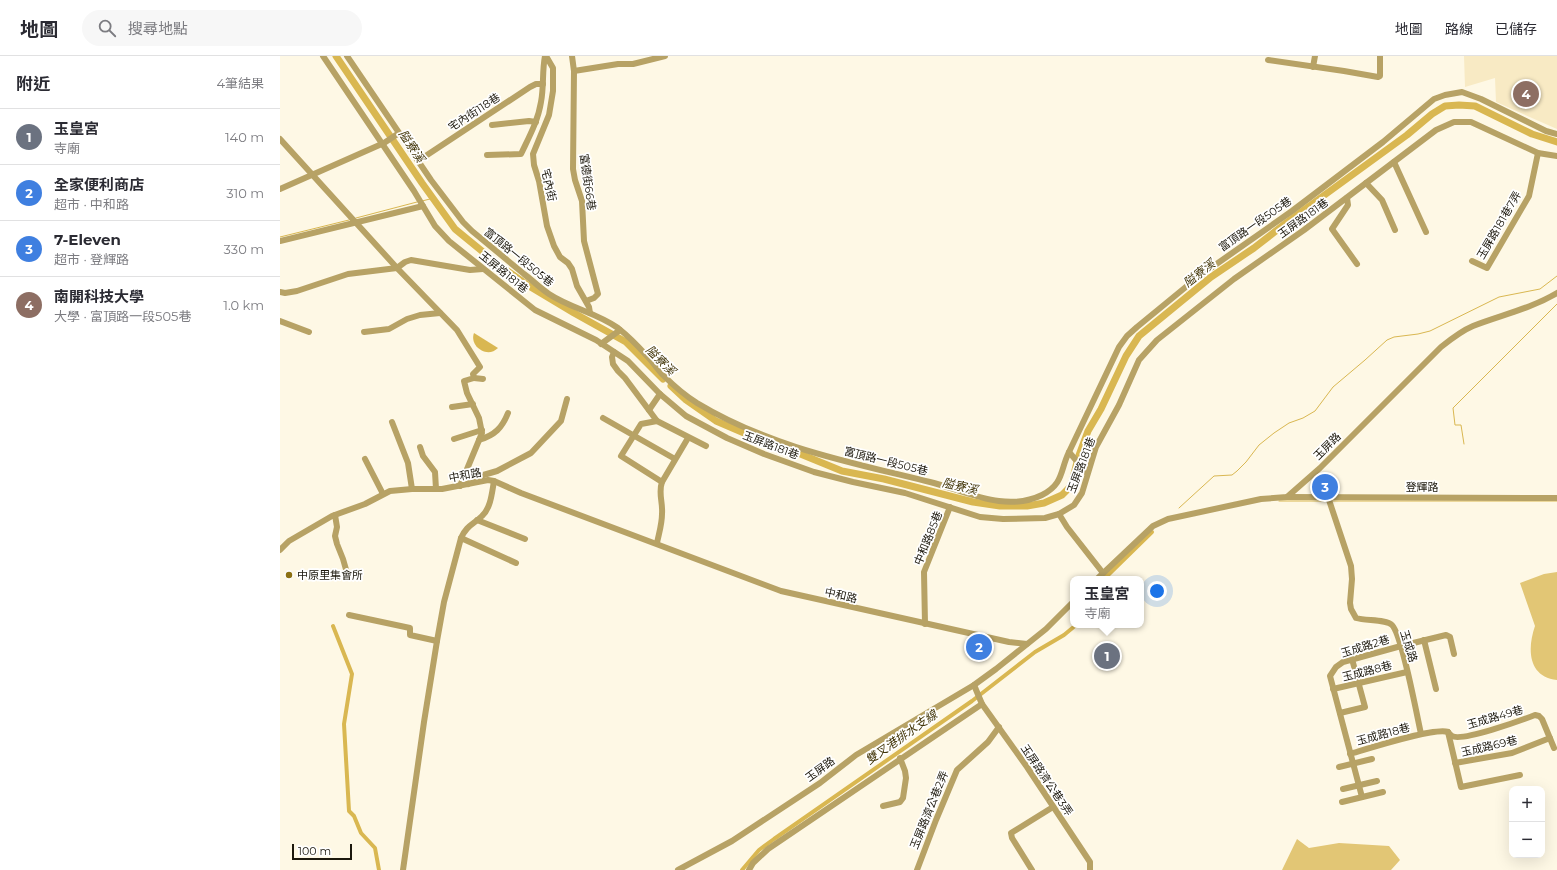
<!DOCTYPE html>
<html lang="zh-TW">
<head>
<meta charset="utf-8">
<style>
	:root { --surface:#fff; --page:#f7f7f7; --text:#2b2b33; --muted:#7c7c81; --line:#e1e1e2; --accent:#2563eb }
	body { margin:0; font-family:Montserrat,"Noto Sans TC",sans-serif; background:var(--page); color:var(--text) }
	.controls { position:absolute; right:12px; bottom:12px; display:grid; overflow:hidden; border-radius:8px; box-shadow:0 4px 16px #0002 }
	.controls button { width:36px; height:36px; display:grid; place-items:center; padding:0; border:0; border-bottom:1px solid var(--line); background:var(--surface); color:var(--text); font:20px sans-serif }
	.scale { position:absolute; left:12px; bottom:10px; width:60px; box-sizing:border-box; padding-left:4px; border:2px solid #1c180d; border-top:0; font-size:11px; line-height:14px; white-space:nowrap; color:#1c180d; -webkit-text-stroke:3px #fff; paint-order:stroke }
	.you { position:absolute; left:877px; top:535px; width:14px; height:14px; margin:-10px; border:3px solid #fff; border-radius:50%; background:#1a73e8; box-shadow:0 0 0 6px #1a73e833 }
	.badge { display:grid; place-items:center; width:26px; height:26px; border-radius:50%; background:var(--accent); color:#fff; font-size:13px; font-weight:700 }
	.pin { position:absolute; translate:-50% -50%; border:2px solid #fff; box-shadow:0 1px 4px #0006 }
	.popup { position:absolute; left:790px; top:520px; width:74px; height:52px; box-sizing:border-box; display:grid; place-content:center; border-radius:8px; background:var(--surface); filter:drop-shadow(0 1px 3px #0005); font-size:13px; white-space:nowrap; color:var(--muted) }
	.popup b { font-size:15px; color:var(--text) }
	.popup::after { content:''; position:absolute; left:50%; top:100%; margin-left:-8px; border:8px solid transparent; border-top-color:var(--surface) }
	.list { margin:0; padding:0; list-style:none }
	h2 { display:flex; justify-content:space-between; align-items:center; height:52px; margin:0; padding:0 16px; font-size:17px }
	h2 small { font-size:13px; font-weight:400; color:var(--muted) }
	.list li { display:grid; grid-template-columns:26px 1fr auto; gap:12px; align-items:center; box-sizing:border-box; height:56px; padding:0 16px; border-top:1px solid var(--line) }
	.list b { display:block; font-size:15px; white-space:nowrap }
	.list p { margin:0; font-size:13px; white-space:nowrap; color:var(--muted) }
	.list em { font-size:13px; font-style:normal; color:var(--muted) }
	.icon { flex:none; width:22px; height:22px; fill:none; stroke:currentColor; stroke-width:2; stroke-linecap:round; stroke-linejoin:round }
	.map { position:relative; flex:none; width:1277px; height:814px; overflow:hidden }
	header { display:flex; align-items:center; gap:24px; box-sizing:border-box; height:56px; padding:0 20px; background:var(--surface); border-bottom:1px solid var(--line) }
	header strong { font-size:19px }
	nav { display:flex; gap:22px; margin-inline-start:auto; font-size:14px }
	.search { width:280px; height:36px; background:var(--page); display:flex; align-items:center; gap:10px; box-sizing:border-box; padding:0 14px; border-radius:22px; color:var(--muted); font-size:15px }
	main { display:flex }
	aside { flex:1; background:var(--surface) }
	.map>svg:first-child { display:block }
	.built { fill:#f8eac4 }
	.green { fill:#e2c675 }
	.water { fill:#d9b751 }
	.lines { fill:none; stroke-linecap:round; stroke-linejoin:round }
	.stream { stroke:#d9b751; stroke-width:1 }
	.canal { stroke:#d9b751; stroke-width:4 }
	.river { stroke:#d9b751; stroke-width:7 }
	.minor { stroke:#b7a265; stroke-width:6 }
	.poi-dot { fill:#8c7013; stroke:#fff; stroke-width:1.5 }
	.labels { text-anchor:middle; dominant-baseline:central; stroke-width:3.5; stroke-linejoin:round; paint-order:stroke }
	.street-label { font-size:11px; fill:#1c180d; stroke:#fff }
	.poi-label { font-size:11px; fill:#1c180d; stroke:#fff; text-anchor:start }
	.water-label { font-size:12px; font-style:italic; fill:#423508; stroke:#fff }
</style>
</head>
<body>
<header>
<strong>地圖</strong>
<div class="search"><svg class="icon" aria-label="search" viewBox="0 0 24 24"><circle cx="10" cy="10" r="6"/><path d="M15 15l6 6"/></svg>搜尋地點</div>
<nav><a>地圖</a><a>路線</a><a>已儲存</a></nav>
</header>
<main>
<aside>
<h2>附近<small>4筆結果</small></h2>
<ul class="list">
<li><span class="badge" style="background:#6b7280">1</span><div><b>玉皇宮</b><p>寺廟</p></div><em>140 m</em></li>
<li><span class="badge" style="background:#3f7fe0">2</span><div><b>全家便利商店</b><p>超市 · 中和路</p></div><em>310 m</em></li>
<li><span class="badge" style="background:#3f7fe0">3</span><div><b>7-Eleven</b><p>超市 · 登輝路</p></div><em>330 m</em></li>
<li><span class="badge" style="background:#8d6e63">4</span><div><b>南開科技大學</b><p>大學 · 富頂路一段505巷</p></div><em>1.0 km</em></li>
</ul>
</aside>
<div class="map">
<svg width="1277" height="814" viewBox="0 0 1277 814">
	<rect width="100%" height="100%" fill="#fef8e5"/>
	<!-- built -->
	<polygon class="built" points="1184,0 1277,0 1277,73 1216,46 1215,22 1185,31"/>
	<!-- green -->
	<g class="green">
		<path d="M1277,516V624C1248,621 1247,593 1255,570L1240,527L1264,518Z"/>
		<polygon points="1017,783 1029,792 1059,787 1109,790 1120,804 1111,814 1002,814"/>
	</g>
	<!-- water -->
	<path class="water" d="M194,277L218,292C207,303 189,290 194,277Z"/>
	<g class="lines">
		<!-- stream -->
		<g class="stream">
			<polyline points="142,145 154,142"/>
			<polyline points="76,162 137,146"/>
			<polyline points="0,181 69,164"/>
			<polyline points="1184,388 1181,369 1175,369 1173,352 1277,248"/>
			<polyline points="999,445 1046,445"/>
			<polyline points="1051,445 1277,445"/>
			<polyline points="899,452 934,420 952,419 957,415 966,406 979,389 994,377 1009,367 1023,362 1035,355 1053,331 1085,304 1107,284 1114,281 1138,278 1150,275 1219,241 1260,233 1277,220"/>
		</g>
		<!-- canal -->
		<g class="canal">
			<polyline points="824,523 872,476"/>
			<polyline points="53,570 72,618 64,668 69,755 74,760 81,777 95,792 99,814"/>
			<polyline points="462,814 479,794 494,783 692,645 755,596 784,579 796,569"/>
		</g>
		<!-- river -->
		<g class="river">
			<polyline points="56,0 142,127 175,173 219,209 249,230 294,257 346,286 383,323"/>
			<polyline points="391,330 406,344 436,365 464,377 518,397 562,415 604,423 693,446 720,450 747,450 764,447 782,439 791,430 798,402 808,375 821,353 846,300 859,280 931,221 974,192 1006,167 1127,79 1152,58 1165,50 1179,49 1195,50 1252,78 1277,86"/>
		</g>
		<!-- minor -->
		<g class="minor">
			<polyline points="43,0 134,135 155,170 169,185 255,254 316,284 348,305 380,338 406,360 447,382 484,398 534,416 573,426 625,437 700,461 723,463 765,462 779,458 794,449 802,437 816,391 839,349 859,304 877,284 954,223 1024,174 1156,74 1174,66 1191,66 1258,97 1277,100"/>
			<path d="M67,0L151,124L183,166L192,175C209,189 227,204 244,218C252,224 260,232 269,238C290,252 317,257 338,272C348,280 358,290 366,299C373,306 378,314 384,320C394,330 406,340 417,347C490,391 569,406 650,426C686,435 725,457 762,439C784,428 780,414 789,396L839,291L847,280L857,271L918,221L1012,155L1103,86L1154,43L1165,39L1182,36L1201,43L1266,75L1277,78"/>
			<polyline points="266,0 273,12 273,35 269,59 253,98 254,109 259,125 267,170 274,190 280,201 288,207 292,213 297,230 309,251 310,257"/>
			<polyline points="292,0 294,15 293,113 295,124 302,145 304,185 318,238 314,242 306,245"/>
			<polyline points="988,4 1064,15 1098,21 1100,20 1100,0"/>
			<polyline points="1033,11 1035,0"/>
			<polyline points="294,15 338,8 353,8 385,0"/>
			<polyline points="212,69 249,65 256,66"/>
			<polyline points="0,83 117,212 177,274 200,311 193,318 194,322 184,325 187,337 199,362 202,377 180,430"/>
			<path d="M207,99L241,98C249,81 258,65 261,46C264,31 262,15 265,0"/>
			<polyline points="138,105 250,31 256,28 263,28"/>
			<polyline points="1114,106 1146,176"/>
			<polyline points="1086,127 1102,144 1115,174"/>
			<polyline points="0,133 104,87 119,77"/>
			<polyline points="1067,142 1068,149 1052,173 1077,208"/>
			<polyline points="0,185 143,150"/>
			<polyline points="1192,205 1207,212 1249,140 1258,97"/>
			<polyline points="0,236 5,237 17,235 68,218 117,212 125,206 131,204 190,214 203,213"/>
			<polyline points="0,265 29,276"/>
			<polyline points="84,276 109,273 127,263 140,259 160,257"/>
			<polyline points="321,288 340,274"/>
			<polyline points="334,296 332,301 333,308 338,315 345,322 377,365"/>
			<polyline points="194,322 203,323"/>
			<polyline points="172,351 193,348"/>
			<polyline points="369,354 380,338"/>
			<polyline points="323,362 395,403"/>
			<polyline points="112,366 128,407 132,433"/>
			<polyline points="174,383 202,374"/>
			<path d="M199,384C215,379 222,372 228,357"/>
			<polyline points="140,391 143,400 155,416 156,433"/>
			<polyline points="789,396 807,417"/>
			<polyline points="85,403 103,438"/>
			<polyline points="382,426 341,400 361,368 377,365 426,390"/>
			<polyline points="188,428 193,422 217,415 251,397 281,365 287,343"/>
			<polyline points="1007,441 1277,442"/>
			<path d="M1048,441L1071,510L1072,523L1070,547L1071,553L1076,562C1086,565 1106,563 1112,569C1122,579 1137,660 1141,678"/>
			<polyline points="779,458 787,471 823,517"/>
			<polyline points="55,459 57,471 55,480 57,488 63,503 67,517"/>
			<polyline points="197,464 245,483"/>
			<polyline points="181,482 236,507"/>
			<path d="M377,487C379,477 382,468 382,458C383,446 378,437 382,426L408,382"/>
			<polyline points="0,494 9,485 52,460 85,448 110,435 132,433 162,433 208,424 214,425 241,437 501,535 729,586 747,588"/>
			<path d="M817,523L873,470L888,463L981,443L1007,441L1040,412L1161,291C1171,283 1181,275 1193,270C1221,259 1250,253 1277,237"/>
			<polyline points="69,559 130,572 130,579 157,585"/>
			<polyline points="645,568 644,516 670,451"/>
			<polyline points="1144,584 1156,633"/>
			<polyline points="1053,633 1127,616"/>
			<polyline points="702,648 747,711 810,806 810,814"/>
			<polyline points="1060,657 1085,651 1072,603"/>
			<path d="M1168,676C1169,677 1170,679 1172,680C1182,686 1242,664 1255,659L1259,660L1262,663L1274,692"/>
			<polyline points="1168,676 1181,731 1240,719"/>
			<path d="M1070,698C1087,693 1155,671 1168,676"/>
			<polyline points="1175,707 1232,697 1270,682"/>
			<polyline points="1059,711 1092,703"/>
			<polyline points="1063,733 1097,725"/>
			<polyline points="1082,741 1050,620 1056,611 1063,606 1121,590 1166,579 1170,581 1174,598"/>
			<polyline points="1062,746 1103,736"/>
			<polyline points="603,750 620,746 623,742 626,722 625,715 620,702"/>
			<path d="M123,814L144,666L157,585L164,546L181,482C187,469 193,469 202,460C211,452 212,436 214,425"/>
			<polyline points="398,814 452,785 540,727 576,699 694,629 716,613 766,573 793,546"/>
			<polyline points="469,814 473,807 488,793 702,648 694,629"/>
			<polyline points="637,814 656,764 677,714 708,686 719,671"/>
			<polyline points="752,814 732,782 731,777 773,751"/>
		</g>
	</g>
	<!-- markers -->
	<circle class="poi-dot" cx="9" cy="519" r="4"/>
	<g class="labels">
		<!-- street labels -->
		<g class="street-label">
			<text transform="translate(194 56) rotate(-33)">宅內街118巷</text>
			<text transform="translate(308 126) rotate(82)">富德街66巷</text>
			<text transform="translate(269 129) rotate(77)">宅內街</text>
			<text transform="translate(1023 162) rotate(-36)">玉屏路181巷</text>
			<text transform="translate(975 168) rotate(-35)">富頂路一段505巷</text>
			<text transform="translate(1219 169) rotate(-60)">玉屏路181巷7弄</text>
			<text transform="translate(239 201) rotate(39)">富頂路一段505巷</text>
			<text transform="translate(224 216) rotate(39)">玉屏路181巷</text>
			<text transform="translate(491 389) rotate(21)">玉屏路181巷</text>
			<text transform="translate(1047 390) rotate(-45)">玉屏路</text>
			<text transform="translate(606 405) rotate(14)">富頂路一段505巷</text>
			<text transform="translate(801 409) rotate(-69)">玉屏路181巷</text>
			<text transform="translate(185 419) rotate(-11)">中和路</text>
			<text x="1142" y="431">登輝路</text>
			<text transform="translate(648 482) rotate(-68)">中和路85巷</text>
			<text transform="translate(561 539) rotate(13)">中和路</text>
			<text transform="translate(1085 590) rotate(-17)">玉成路2巷</text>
			<text transform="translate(1129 590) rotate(73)">玉成路</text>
			<text transform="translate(1087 615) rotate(-14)">玉成路8巷</text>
			<text transform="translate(1215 661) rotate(-16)">玉成路49巷</text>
			<text transform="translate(1103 678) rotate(-15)">玉成路18巷</text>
			<text transform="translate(1209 690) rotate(-13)">玉成路69巷</text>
			<text transform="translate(540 713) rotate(-36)">玉屏路</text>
			<text transform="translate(767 724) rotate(56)">玉屏路濟公巷3弄</text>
			<text transform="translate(649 754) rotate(-68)">玉屏路濟公巷2弄</text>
		</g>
		<!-- poi labels -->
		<g class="poi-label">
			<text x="17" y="519">中原里集會所</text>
		</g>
		<!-- water labels -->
		<g class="water-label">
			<text transform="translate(132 90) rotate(56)">隘寮溪</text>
			<text transform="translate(919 217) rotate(-38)">隘寮溪</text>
			<text transform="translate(381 304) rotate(45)">隘寮溪</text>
			<text transform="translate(680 430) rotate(13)">隘寮溪</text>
			<text transform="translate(621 681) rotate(-35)">雙叉港排水支線</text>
		</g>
	</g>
</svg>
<div class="controls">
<button>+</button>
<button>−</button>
</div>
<div class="scale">100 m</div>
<div class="you"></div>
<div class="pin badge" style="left:827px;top:600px;background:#6b7280">1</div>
<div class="popup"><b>玉皇宮</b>寺廟</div>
<div class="pin badge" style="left:699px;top:591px;background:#3f7fe0">2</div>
<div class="pin badge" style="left:1045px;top:431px;background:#3f7fe0">3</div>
<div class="pin badge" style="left:1246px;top:38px;background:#8d6e63">4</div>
</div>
</main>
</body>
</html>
